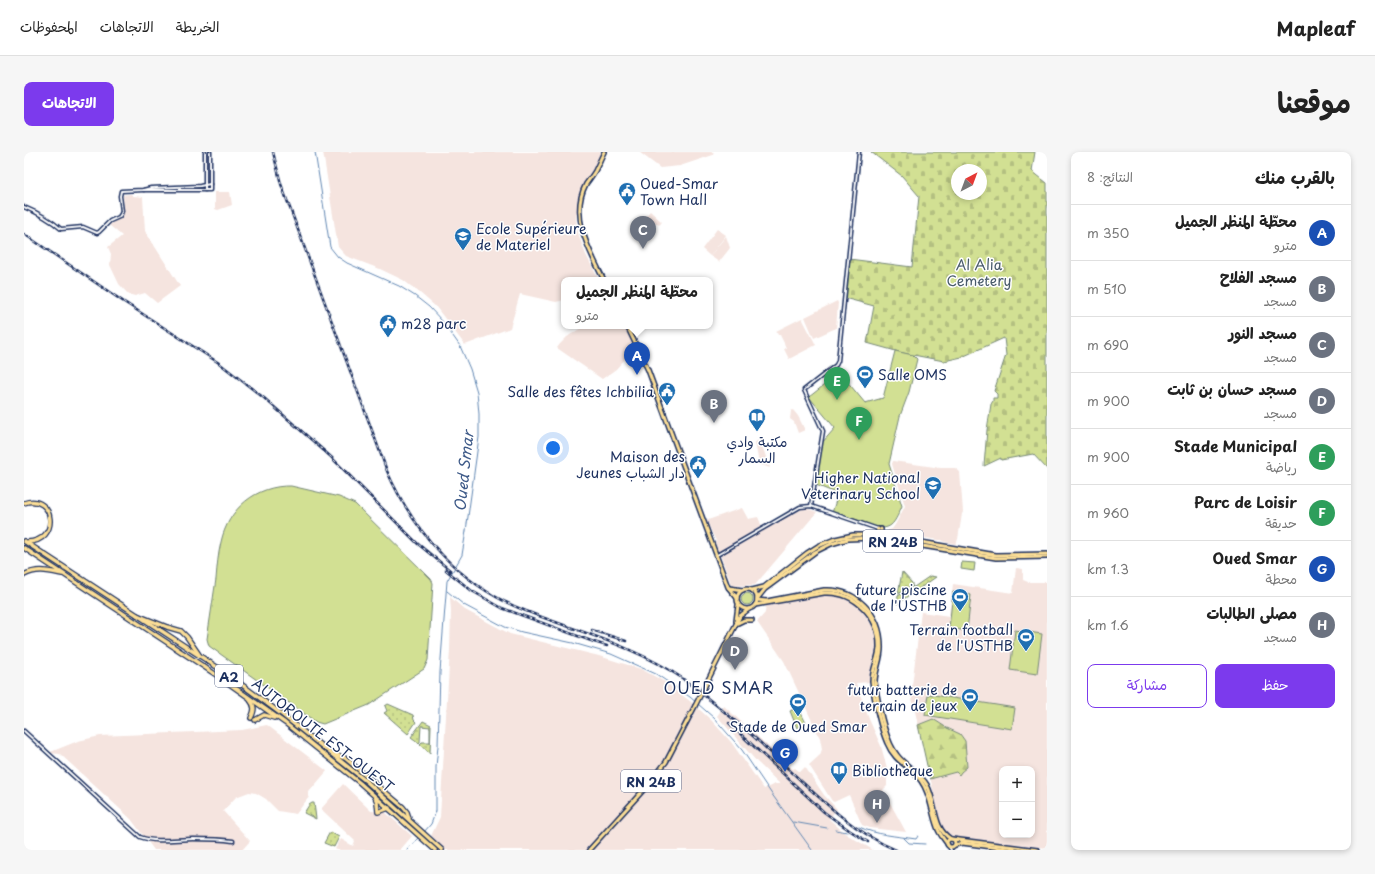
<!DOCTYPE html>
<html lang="ar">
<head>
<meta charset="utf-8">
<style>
	:root { --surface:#fff; --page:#f6f6f6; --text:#222; --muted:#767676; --line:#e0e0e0; --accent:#7c3aed }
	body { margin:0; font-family:"Playpen Sans","Playpen Sans Arabic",sans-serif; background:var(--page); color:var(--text); direction:rtl }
	.controls { position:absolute; right:12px; bottom:12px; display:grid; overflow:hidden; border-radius:8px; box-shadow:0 2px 6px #0003 }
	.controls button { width:36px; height:36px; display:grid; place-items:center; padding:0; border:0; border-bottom:1px solid var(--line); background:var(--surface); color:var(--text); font:20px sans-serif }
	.compass { position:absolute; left:927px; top:12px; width:36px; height:36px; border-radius:50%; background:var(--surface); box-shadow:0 2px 6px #0003; rotate:41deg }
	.you { position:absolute; left:529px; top:296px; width:14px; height:14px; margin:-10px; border:3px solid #fff; border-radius:50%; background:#1a73e8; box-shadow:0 0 0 6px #1a73e833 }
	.badge { display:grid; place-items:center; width:26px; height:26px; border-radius:50%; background:var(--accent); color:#fff; font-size:13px; font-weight:700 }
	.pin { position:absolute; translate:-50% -33px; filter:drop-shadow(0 1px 2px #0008) }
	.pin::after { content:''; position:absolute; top:21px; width:14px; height:12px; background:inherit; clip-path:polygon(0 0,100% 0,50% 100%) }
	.popup { position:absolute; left:537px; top:125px; width:152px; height:52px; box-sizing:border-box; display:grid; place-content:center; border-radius:8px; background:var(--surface); filter:drop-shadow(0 1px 3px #0005); font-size:13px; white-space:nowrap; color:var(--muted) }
	.popup b { font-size:15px; color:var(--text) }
	.popup::after { content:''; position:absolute; left:50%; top:100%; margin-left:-8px; border:8px solid transparent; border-top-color:var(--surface) }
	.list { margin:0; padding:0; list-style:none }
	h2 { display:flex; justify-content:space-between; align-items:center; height:52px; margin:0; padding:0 16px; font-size:17px }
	h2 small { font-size:13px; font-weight:400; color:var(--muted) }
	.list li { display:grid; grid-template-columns:26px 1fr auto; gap:12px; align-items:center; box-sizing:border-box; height:56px; padding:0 16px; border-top:1px solid var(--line) }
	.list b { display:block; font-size:15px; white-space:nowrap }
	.list p { margin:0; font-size:13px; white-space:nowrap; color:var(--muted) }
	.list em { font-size:13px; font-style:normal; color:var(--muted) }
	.actions { display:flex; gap:8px; padding:12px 16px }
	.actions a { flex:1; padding:9px 0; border:1px solid var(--accent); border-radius:8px; text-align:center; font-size:14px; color:var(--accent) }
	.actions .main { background:var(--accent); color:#fff }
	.map { position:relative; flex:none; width:1023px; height:698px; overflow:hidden; direction:ltr; border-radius:8px }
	header { display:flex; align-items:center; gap:24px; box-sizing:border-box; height:56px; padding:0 20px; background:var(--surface); border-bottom:1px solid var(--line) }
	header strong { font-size:19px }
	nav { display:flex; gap:22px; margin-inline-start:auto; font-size:14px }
	.intro { display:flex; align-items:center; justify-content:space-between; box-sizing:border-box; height:96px; padding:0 24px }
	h1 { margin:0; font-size:28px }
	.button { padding:10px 18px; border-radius:8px; background:var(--accent); color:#fff; font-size:14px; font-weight:700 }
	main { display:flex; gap:24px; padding:0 24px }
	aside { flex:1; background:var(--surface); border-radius:8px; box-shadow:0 2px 6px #0003 }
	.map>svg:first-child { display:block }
	.built { fill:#f5e4df; fill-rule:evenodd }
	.grass { fill:url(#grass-dots); stroke:#768878 }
	.forest { fill:url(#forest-firs); stroke:#768878 }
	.cemetery { fill:url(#cemetery-stones); stroke:#768878; fill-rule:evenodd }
	.park { fill:#d2e093; stroke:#768878 }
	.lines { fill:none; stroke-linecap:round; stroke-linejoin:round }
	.stream { stroke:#6086b2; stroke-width:1 }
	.minor-casing { stroke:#1b2f5e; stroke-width:5 }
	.major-casing { stroke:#1b2f5e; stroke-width:6 }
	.highway-casing { stroke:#1b2f5e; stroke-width:6 }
	.minor { stroke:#fff; stroke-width:2 }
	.major { stroke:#fcde96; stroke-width:3 }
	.highway { stroke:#fcde96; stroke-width:3.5 }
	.rail-casing { stroke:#1b2f5e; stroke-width:2.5 }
	.rail { stroke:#fff; stroke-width:1; stroke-dasharray:3; stroke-linecap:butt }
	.major-bridge-casing { stroke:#1b2f5e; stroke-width:6; stroke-linecap:butt }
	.major-bridge { stroke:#fcde96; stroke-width:3 }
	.labels { text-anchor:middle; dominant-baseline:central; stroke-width:3; stroke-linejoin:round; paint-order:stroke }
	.shield { fill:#fff; stroke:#5f6d8e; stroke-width:1 }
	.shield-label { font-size:13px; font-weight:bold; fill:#1b2f5e }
	.poi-label { font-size:14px; fill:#1b2f5e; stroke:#fff; text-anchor:end }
	.park-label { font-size:14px; fill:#495b6b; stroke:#fff }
	.street-label { font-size:14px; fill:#1b2f5e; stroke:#fff }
	.water-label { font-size:15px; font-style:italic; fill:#3e5a88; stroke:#fff }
	.quarter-label { font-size:16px; letter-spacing:1px; fill:#1b2f5e; stroke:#fff }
</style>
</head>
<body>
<header>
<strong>Mapleaf</strong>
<nav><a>الخريطة</a><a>الاتجاهات</a><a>المحفوظات</a></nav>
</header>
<div class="intro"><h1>موقعنا</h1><a class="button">الاتجاهات</a></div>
<main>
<aside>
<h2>بالقرب منك<small>النتائج: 8</small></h2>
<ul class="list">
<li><span class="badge" style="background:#1a4fb4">A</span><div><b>محطّة المنظر الجميل</b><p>مترو</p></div><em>350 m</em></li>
<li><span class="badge" style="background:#6b7280">B</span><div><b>مسجد الفلاح</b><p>مسجد</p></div><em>510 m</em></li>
<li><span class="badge" style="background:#6b7280">C</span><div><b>مسجد النور</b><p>مسجد</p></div><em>690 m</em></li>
<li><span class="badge" style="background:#6b7280">D</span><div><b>مسجد حسان بن ثابت</b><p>مسجد</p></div><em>900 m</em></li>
<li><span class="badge" style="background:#2e9e5b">E</span><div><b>Stade Municipal</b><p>رياضة</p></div><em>900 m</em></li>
<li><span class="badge" style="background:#2e9e5b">F</span><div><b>Parc de Loisir</b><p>حديقة</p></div><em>960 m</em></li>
<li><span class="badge" style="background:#1a4fb4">G</span><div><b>Oued Smar</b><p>محطة</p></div><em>1.3 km</em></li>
<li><span class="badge" style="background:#6b7280">H</span><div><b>مصلى الطالبات</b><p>مسجد</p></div><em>1.6 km</em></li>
</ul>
<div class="actions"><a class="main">حفظ</a><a>مشاركة</a></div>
</aside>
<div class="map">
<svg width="1023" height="698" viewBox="0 0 1023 698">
	<defs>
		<pattern id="grass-dots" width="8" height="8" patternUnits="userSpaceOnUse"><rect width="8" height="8" fill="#d2e093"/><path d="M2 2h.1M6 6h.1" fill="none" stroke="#b4c081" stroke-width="1.8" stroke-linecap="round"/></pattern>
		<pattern id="forest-firs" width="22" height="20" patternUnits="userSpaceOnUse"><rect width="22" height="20" fill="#d2e093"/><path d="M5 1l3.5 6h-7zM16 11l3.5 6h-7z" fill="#b4c081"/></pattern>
		<pattern id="cemetery-stones" width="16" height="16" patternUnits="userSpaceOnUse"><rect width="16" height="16" fill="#d2e093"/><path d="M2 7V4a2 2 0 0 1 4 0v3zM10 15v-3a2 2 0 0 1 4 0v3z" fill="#b4c081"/></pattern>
	</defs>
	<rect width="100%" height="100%" fill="#fff"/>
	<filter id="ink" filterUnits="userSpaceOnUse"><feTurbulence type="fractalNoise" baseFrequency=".025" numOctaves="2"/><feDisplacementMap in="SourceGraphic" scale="8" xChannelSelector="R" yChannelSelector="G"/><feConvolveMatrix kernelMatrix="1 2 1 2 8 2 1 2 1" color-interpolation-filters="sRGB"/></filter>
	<g filter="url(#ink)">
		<!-- built -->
		<g class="built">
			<polygon points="299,0 578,0 559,35 554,50 552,68 554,81 562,103 575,128 540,128 540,148 532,150 496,142 486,176 441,193 412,155 396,141 379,128 356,117 322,104 314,95"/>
			<polygon points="615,0 690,0 689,3 656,14 636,16"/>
			<polygon points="191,40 206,40 208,53 194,58 191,57"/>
			<polygon points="107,42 109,44 119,45 121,79 156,134 133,151 121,141 111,144 104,142 95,132 86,113 87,102 84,95 98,84 85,73 98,64 100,58 99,43"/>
			<polygon points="626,59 638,70 635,73 629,69 627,72 620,66"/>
			<polygon points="693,77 702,83 686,104 678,97"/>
			<polygon points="702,84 706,96 695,110 686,104"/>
			<polygon points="813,149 814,151 812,176 790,186 781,165"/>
			<polygon points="778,166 792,193 765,207 760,197 762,196 760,191 756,183 754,183 752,179"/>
			<polygon points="560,174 600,174 613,200 602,206 592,217 578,227 533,196 536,192 543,185"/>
			<polygon points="769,258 774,264 781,278 774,281 770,270 766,267 767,259"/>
			<polygon points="736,288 746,316 735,312 731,290"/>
			<polygon points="869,309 917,316 931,316 936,320 939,360 938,362 934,387 932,392 920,390 918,388 914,388 863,380 864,378 868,377 871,373 881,354 868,312"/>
			<polygon points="718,356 724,367 734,365 738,375 718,386 720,389 778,357 784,357 793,360 731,433 708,434 697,405 697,403 709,395 707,393 696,399 694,399 691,391 692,389 683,370 684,368"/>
			<path d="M992,416L999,417V428L1004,430H1023V696L931,685L926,683L921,679L917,673L887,542L897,460L925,464L929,432L989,441ZM978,617H1008V683H978Z"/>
			<polygon points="801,443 818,445 825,448 837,456 847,471 853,486 853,501 847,521 847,530 832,531 845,567 857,594 863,616 863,634 859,638 882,680 846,676 838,673 825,643 810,650 808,649 785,613 796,603 798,597 796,586 760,509 733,470 741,461 742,452"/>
			<polygon points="426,445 441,458 486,482 575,504 617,517 641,530 667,550 687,568 707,590 740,637 751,632 756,632 733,610 693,564 700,554 769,617 771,616 776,620 781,615 800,643 813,657 805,667 822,682 849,698 421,698 407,684 416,665 426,497 427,459"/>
			<polygon points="243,573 303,619 285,640 285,645 272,662 254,659 242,647 232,641 225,640 212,645 199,659 226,689 218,698 130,698 107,667 36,602 24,601 54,589 76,584 218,578"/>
			<polygon points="319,632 347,659 361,660 388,684 376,698 313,698 311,697 317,687 329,694 331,689 297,657"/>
		</g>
		<!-- grass -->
		<g class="grass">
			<polygon points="878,420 888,431 888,434 874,442"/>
			<polygon points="906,424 912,425 889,441 890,435"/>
			<polygon points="889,434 888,441 873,452 874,444"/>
			<polygon points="364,552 389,563 390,568 392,570 384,582 360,561 363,559 361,554"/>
			<polygon points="399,569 407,573 406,601 396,592 398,590 406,590 406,575 397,574 396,590 395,591 387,585"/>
			<polygon points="288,651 290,651 292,667 280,661 285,653"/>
			<polygon points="306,680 315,685 310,695 300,691"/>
		</g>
		<!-- forest -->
		<polygon class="forest" points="909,567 923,576 936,582 941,589 943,615 937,620 935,623 932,620 906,627 894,573"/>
		<!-- cemetery -->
		<path class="cemetery" d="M847,0H1011L1008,19L1023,31V317L1009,302L977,308V306L960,314L963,278L967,252L969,249V246H973V242L970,239L982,203L980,186L938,205L920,209L879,201L843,191L850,154L820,146L825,107L888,115L895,44L878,24ZM933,18H957V42H933Z"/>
		<!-- park -->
		<g class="park">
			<path d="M871,199L889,203L893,207L885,240L876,264L865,312L878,354C875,360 872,369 867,373C857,381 840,370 830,367L827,368L808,361L814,342L792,333L797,292L811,276L785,245L804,230H808L817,222L841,251L859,246Z"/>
			<path d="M267,334L315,345L331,352L407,427L409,431L404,508L400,517L345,553L299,572L292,570L185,494L183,487C186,467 189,447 192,427C193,415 194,402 197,390C204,357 232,333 267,334Z"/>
			<polygon points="938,410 951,411 950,419 937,417"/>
			<polygon points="929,440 947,443 943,479 925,476"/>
			<circle cx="723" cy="447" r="6"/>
			<polygon points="991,478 1018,482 1013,522 986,518"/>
			<polygon points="904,542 991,556 988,577 901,563"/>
			<polygon points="774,555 782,571 773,576 766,559"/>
		</g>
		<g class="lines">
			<!-- stream -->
			<g class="stream">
				<polyline points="291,0 306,95 314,105 323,111 375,134 391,144 405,155 419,170 436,194 446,217 453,240 455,262 455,285 442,379 438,403 423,429 416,520 414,594 412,615 412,659 407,672 400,680"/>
				<polyline points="423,439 440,453 481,475 498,480 549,491 587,502 632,522 666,545 690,566 718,598 747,641 788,698"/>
				<polyline points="769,670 803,676"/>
				<path d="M835,675C853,683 872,684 892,687L894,684"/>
				<polyline points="812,678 823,680"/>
				<polyline points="880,686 885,691 901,692"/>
				<polyline points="383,698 395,685"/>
			</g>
			<defs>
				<g id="minor">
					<polyline points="120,38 186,38 186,0"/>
					<polyline points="181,38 181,0"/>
					<path d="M0,55C12,60 27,68 37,77L59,75L73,81L75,80L86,69L95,65L97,62L98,59L96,44L97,39L119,38L127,36L176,34L186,32"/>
					<polyline points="787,354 799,279 780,238 812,213 814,209 835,0"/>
					<polyline points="693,403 776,355 787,354 854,377"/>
					<path d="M0,579L116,685C132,691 152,687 169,687C182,687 196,687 209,689"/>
					<polyline points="924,693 927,698"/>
				</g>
				<g id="major">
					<path d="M580,128C566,100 545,64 562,32C565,28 568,24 571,19C574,13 577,6 580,0"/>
					<polyline points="603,174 624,218 704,435 713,446"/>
					<polyline points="857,377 857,384"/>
					<polyline points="853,385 854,377"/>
					<polyline points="705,436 719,438"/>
					<circle cx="723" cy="447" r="10"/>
					<polyline points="728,438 740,435 783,401 794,394 811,387 829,383 857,383 972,403 1023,402"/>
					<polyline points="733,447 741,437 791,400 807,392 824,387 849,386 972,406 1023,405"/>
					<path d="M733,448L743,449L800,438C832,436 857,462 857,494C858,506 851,518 851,530C854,550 860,587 873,603C882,615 896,620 903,633C913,651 908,676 927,687"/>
					<path d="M731,453L800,441C831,439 856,465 855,496C854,508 848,517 848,529C850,547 856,575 863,591C871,611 887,614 897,629C907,643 907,659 913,675C915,682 920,687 924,693"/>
					<polyline points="712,469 714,453"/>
					<polyline points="714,471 720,468 728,468"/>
					<polyline points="680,536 716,464 725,457"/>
					<circle cx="927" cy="691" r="4"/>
					<polyline points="928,687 1014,698"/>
					<polyline points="931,693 938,691 991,698"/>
					<polyline points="565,698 624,633 642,610 671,554"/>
				</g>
				<g id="highway">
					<path d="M0,351C31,341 37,390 3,390"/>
					<polyline points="0,389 202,521 256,561 343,630 418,698"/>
					<polyline points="0,396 197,526 261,571 336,631 411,698"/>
					<path d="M0,423C13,416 24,419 38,422"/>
					<polyline points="113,463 143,475 157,479 163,485 176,504"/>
					<path d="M226,548C231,554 231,558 227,566"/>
					<polyline points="231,568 240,563 250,566"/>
					<polyline points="310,602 321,606 379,655 383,660 385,666"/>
					<polyline points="351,645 353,650 354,660 365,656"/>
				</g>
			</defs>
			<!-- minor casing -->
			<use href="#minor" class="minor-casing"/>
			<!-- major casing -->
			<use href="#major" class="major-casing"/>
			<!-- highway casing -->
			<use href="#highway" class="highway-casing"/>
			<!-- minor -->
			<use href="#minor" class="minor"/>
			<!-- major -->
			<use href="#major" class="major"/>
			<!-- highway -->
			<use href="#highway" class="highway"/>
			<defs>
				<g id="rail">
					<path d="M249,0L257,32L270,67L363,319C391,382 437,434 502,459C555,480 611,494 658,526C687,549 717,572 744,598C784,634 822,677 872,698"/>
					<polyline points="0,82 100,150 195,211 240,246 307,305 394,392 427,419"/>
					<polyline points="422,418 448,439 478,456 570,490 583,494"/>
					<polyline points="568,478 602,489"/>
					<polyline points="705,571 726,591"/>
					<polyline points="722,587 800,660 825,678 844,690"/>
				</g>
			</defs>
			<!-- rail casing -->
			<use href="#rail" class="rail-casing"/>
			<!-- rail -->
			<use href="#rail" class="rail"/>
			<defs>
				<polyline id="major-bridge" points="671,554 680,536"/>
			</defs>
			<!-- major-bridge casing -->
			<use href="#major-bridge" class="major-bridge-casing"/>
			<!-- major-bridge -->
			<use href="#major-bridge" class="major-bridge"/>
		</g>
	</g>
	<!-- icons -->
	<defs>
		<symbol id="civic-pin" viewBox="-11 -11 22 30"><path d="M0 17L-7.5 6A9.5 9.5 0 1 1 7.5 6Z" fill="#1f6fb2" stroke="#fff"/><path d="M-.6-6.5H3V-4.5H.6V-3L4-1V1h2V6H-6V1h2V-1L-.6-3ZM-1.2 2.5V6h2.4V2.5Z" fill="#fff"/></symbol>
		<symbol id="university-pin" viewBox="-11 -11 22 30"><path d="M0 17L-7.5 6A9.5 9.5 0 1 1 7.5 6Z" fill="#1f6fb2" stroke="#fff"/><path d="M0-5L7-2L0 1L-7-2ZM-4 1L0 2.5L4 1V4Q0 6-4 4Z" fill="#fff"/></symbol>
		<symbol id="stadium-pin" viewBox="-11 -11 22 30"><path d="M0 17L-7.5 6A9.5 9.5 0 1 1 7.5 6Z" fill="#1f6fb2" stroke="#fff"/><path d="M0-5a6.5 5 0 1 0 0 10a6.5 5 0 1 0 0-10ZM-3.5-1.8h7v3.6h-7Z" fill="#fff"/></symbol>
		<symbol id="library-pin" viewBox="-11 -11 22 30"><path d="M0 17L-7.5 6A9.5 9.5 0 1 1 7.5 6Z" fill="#1f6fb2" stroke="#fff"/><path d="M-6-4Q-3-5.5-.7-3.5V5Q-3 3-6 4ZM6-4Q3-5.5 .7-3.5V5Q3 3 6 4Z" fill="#fff"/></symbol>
	</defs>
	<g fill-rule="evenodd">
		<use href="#civic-pin" x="593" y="29" width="20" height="27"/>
		<use href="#university-pin" x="429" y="74" width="20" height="27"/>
		<use href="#civic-pin" x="354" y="161" width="20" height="27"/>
		<use href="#stadium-pin" x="831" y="212" width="20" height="27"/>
		<use href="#civic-pin" x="633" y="229" width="20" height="27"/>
		<use href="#library-pin" x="723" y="255" width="20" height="27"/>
		<use href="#civic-pin" x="664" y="302" width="20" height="27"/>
		<use href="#university-pin" x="899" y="323" width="20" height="27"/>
		<use href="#stadium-pin" x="926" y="435" width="20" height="27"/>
		<use href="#stadium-pin" x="992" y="475" width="20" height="27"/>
		<use href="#stadium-pin" x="936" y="535" width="20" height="27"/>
		<use href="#stadium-pin" x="764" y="540" width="20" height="27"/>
		<use href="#library-pin" x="805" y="608" width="20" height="27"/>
	</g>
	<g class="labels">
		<!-- shield labels -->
		<g class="shield">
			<rect x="839" y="378" width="60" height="22" rx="3"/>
			<rect x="191" y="513" width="28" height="22" rx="3"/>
			<rect x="597" y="618" width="60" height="22" rx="3"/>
		</g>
		<g class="shield-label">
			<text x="869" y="389">RN 24B</text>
			<text x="205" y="524">A2</text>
			<text x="627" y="629">RN 24B</text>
		</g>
		<!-- poi labels -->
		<g class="poi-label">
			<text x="616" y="31" text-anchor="start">Oued-Smar<tspan x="616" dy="16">Town Hall</tspan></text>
			<text x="452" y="76" text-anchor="start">Ecole Supérieure<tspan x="452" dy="16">de Materiel</tspan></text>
			<text x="377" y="171" text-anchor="start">m28 parc</text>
			<text x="854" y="222" text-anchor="start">Salle OMS</text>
			<text x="630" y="239">Salle des fêtes Ichbilia</text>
			<text x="733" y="289" text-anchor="middle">مكتبة وادي<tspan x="733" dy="16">السمار</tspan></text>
			<text x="661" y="304">Maison des<tspan x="661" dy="16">Jeunes دار الشباب</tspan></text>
			<text x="896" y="325">Higher National<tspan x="896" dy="16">Veterinary School</tspan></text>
			<text x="923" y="437">future piscine<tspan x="923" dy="16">de l'USTHB</tspan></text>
			<text x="989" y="477">Terrain football<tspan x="989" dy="16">de l'USTHB</tspan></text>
			<text x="933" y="537">futur batterie de<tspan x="933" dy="16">terrain de jeux</tspan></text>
			<text x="774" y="574" text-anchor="middle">Stade de Oued Smar</text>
			<text x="828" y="618" text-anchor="start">Bibliothèque</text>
		</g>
		<!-- park labels -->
		<g class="park-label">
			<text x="955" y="112">Al Alia<tspan x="955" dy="16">Cemetery</tspan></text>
		</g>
		<!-- street labels -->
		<g class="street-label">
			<text transform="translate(299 583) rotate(38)">AUTOROUTE EST-OUEST</text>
		</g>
		<!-- water labels -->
		<g class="water-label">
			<text transform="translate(439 319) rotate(-84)">Oued Smar</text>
		</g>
		<!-- quarter labels -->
		<g class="quarter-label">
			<text x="695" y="535">OUED SMAR</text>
		</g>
	</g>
</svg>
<div class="controls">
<button>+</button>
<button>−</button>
</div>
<svg class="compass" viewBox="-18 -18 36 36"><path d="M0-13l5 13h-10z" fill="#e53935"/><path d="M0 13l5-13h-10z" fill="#767676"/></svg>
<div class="you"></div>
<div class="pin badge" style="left:613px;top:223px;background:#1a4fb4">A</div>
<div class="popup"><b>محطّة المنظر الجميل</b>مترو</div>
<div class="pin badge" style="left:690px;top:271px;background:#6b7280">B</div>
<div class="pin badge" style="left:619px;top:97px;background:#6b7280">C</div>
<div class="pin badge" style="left:711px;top:518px;background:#6b7280">D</div>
<div class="pin badge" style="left:813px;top:248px;background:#2e9e5b">E</div>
<div class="pin badge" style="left:835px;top:288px;background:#2e9e5b">F</div>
<div class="pin badge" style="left:761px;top:620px;background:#1a4fb4">G</div>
<div class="pin badge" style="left:853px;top:671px;background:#6b7280">H</div>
</div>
</main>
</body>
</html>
